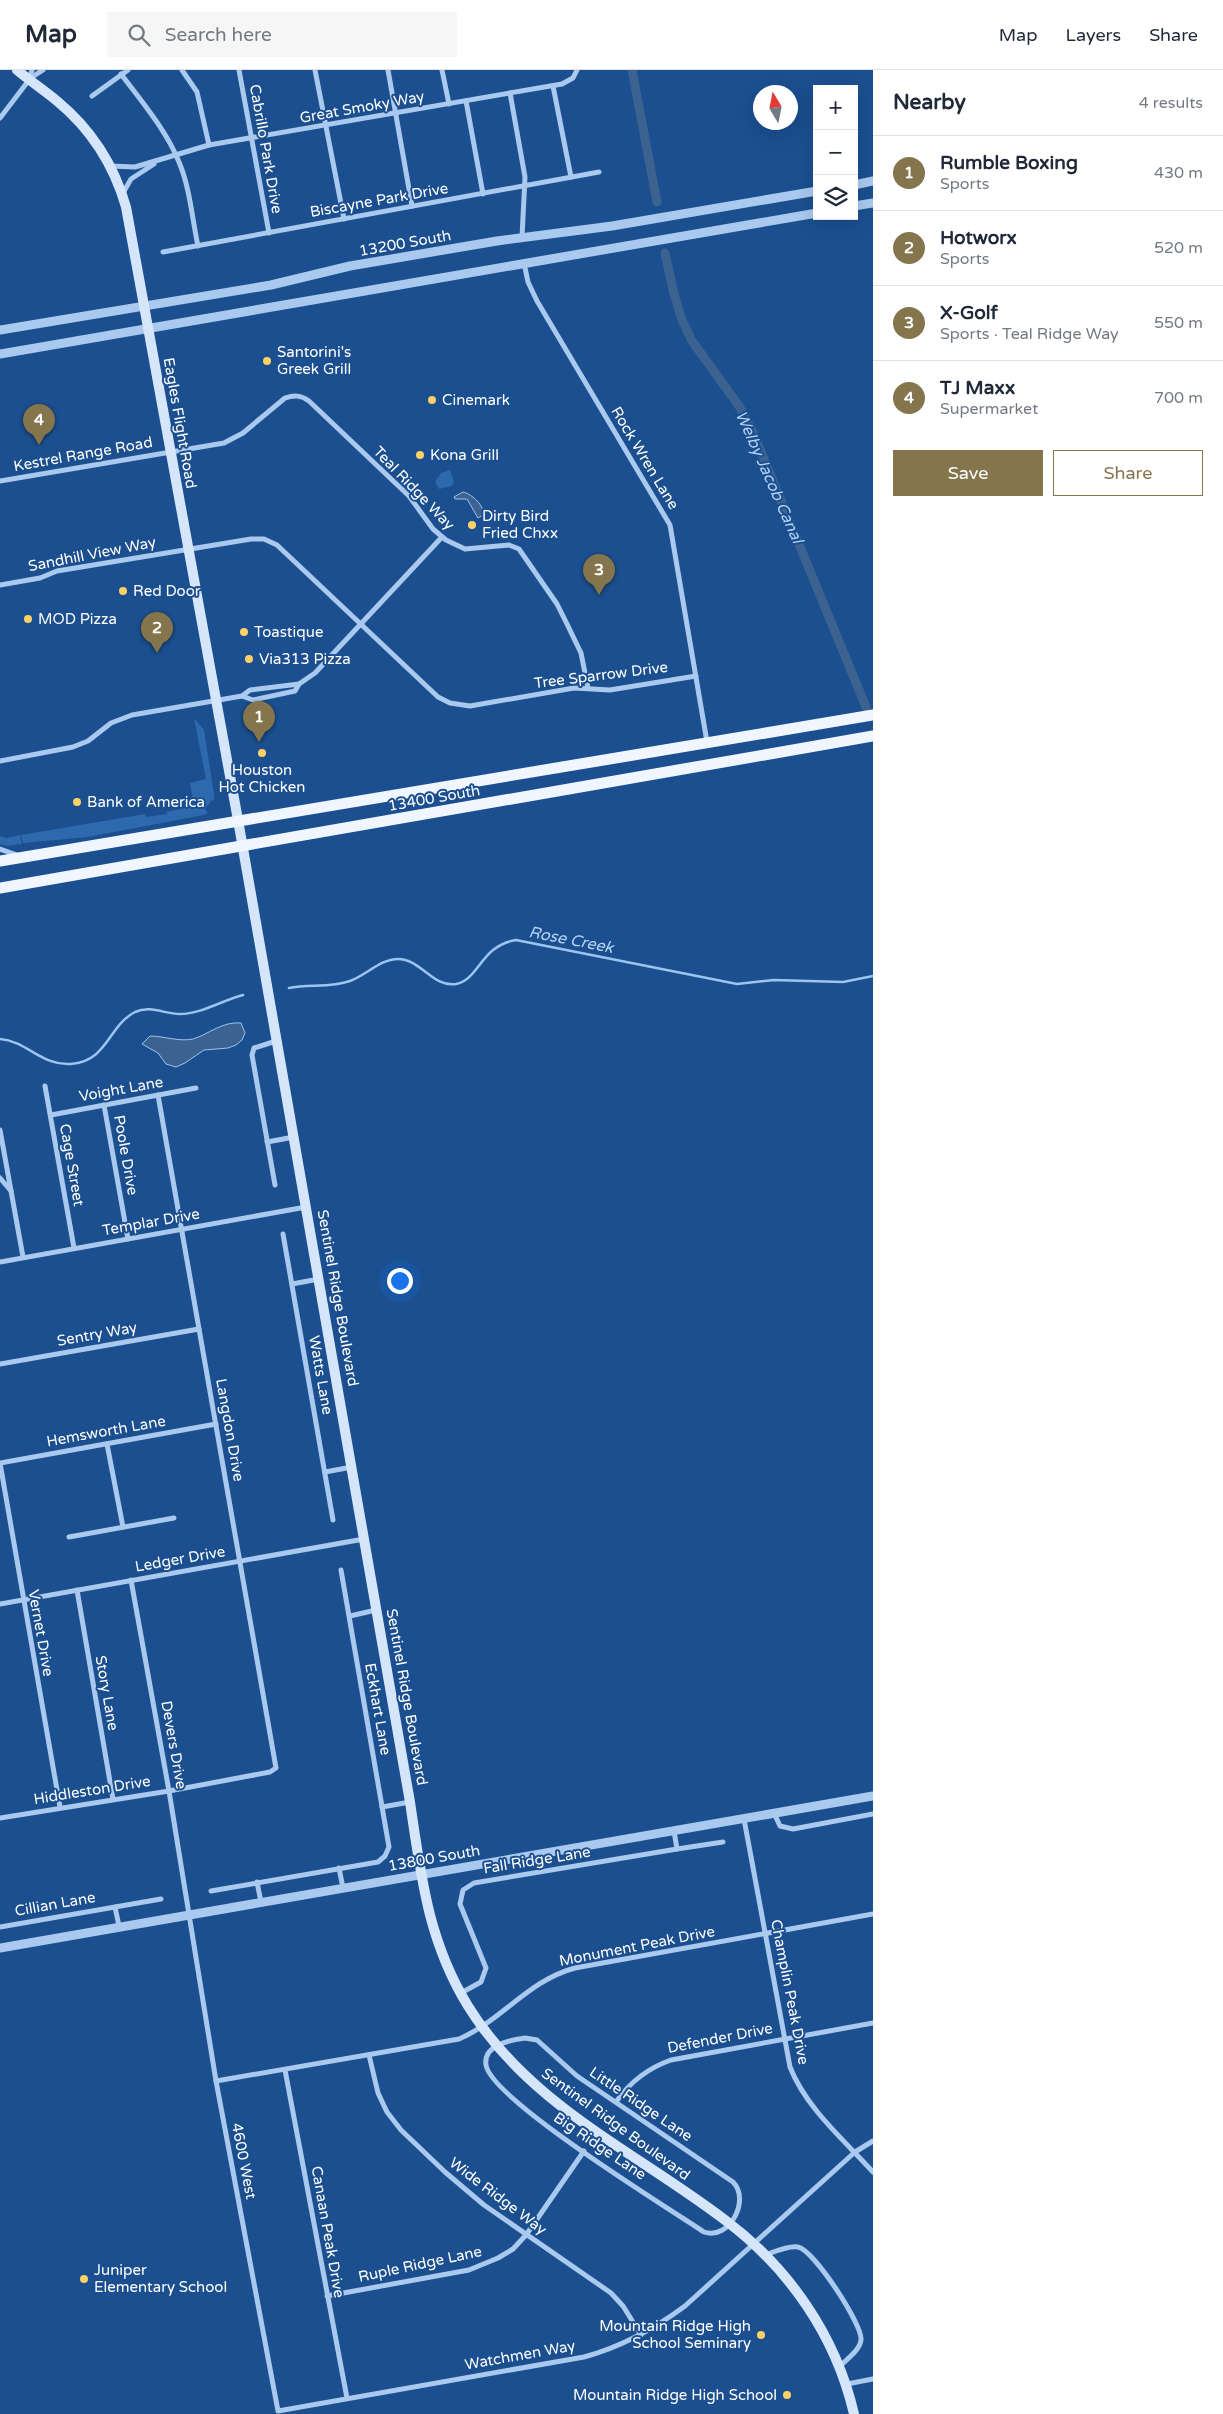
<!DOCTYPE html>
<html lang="en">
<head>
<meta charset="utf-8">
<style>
	:root { --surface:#fff; --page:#f6f6f7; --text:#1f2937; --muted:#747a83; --line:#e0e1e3; --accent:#84754c }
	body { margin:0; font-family:"Varela Round",sans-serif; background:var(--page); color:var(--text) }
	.controls { position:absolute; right:15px; top:15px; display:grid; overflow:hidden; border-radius:0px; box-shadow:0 5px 20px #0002 }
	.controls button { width:45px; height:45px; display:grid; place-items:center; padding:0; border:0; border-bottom:1px solid var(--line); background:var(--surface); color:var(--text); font:25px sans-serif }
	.compass { position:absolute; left:753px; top:15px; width:45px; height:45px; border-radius:50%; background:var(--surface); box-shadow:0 5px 20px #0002; rotate:350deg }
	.you { position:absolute; left:399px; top:1210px; width:18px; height:18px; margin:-12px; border:4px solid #fff; border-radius:50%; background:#1a73e8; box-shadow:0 0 0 8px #1a73e833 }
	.badge { display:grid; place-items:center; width:32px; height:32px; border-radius:50%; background:var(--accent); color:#fff; font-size:16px; font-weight:700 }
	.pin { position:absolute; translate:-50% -41px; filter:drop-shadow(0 1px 2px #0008) }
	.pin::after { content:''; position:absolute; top:26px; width:18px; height:15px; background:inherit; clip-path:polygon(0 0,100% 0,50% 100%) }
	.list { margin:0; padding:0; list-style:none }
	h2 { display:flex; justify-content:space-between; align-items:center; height:65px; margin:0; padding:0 20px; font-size:21px }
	h2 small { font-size:16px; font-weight:400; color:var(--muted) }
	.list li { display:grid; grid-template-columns:32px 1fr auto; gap:15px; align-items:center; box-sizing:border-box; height:75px; padding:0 20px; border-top:1px solid var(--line) }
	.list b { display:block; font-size:19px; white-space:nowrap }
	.list p { margin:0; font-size:16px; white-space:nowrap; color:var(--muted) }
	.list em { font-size:16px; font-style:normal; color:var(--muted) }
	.actions { display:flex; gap:10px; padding:15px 20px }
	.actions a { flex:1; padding:11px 0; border:1px solid var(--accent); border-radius:0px; text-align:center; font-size:18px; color:var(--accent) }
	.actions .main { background:var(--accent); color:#fff }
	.icon { flex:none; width:28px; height:28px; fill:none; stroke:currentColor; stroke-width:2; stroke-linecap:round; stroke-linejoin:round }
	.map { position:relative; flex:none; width:873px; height:2344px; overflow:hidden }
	header { display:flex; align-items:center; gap:30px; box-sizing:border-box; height:70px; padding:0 25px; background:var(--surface); border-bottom:1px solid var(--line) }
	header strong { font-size:24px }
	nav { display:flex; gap:28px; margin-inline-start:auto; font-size:18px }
	.search { width:350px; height:45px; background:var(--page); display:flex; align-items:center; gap:12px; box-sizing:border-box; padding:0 18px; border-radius:0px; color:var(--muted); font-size:19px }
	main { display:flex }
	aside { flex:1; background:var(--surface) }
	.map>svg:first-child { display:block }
	.green { fill:#2e69ad }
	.water { fill:#3c6290; stroke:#9cc4f0 }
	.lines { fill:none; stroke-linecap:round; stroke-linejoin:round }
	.stream { stroke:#9cc4f0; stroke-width:2.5 }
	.canal { stroke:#3c6290; stroke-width:9 }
	.minor { stroke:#a9c9ee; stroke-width:5 }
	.tertiary { stroke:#a9c9ee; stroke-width:9 }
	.secondary { stroke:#d6e6fa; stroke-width:10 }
	.primary { stroke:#f0f6ff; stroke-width:11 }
	.poi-dot { fill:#ffd166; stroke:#1b4f8f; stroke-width:2 }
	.labels { text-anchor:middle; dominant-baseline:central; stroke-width:4; stroke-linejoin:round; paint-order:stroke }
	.street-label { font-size:15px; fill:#fff; stroke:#1b4f8f }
	.poi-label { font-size:15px; fill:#fff; stroke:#1b4f8f; text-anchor:start }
	.water-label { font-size:16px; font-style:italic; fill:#b5d3f5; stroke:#1b4f8f }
</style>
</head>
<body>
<header>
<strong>Map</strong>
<div class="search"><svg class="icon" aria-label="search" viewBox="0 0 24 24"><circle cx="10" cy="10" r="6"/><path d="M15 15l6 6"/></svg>Search here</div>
<nav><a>Map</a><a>Layers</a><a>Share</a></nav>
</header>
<main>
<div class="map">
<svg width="873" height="2344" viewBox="0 0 873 2344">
	<rect width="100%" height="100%" fill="#1b4f8f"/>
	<!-- green -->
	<g class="green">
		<polygon points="450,400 454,412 452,416 439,419 435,412 441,403"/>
		<polygon points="194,648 204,660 214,724 214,731 212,730 205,739 208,743 204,745 88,767 23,773 21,765 145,744 146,747 167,744 166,742 194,736 190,713 206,709"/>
		<polygon points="20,765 22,774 6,776 0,774 0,766 6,768"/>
	</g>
	<!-- water -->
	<g class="water">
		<path d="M463,422C472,424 485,436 483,445L478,448L467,429H455L454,427Z"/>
		<path d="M241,953L245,963L242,970L236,975L228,978L204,980L185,993L176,997L166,994L158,983L142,974L150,966C165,966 178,972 193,969C209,964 223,951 241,953Z"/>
	</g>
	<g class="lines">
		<!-- stream -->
		<g class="stream">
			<path d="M289,918C309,914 331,918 350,911C367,905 380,889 398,889C421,889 433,918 456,914C480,909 480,876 516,870L737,914L774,910L843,912L873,906"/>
			<path d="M0,969C27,971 41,996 71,994C108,991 108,956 135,942C151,935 164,944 180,944C201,944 223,930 243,925"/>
		</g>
		<!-- canal -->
		<g class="canal">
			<polyline points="632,0 657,132"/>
			<polyline points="665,183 674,224 682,250 692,271 739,336 752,360 866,637"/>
		</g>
		<!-- minor -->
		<g class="minor">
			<polyline points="182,0 197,22 209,75"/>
			<polyline points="239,0 269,163"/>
			<polyline points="315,0 344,149"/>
			<polyline points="388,0 412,136"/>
			<polyline points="442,0 449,34"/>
			<path d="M121,4C142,32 166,60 179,92C190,118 192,148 198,176"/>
			<polyline points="29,9 43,0"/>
			<polyline points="553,16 571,107"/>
			<polyline points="510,23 525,107 522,167"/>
			<polyline points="92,26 128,0"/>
			<polyline points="466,31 483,124"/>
			<polyline points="0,48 29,10 32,0"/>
			<polyline points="111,96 135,97 209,75 562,14 573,8 577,0"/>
			<polyline points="123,123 131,109 154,94"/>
			<polyline points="163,182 599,102"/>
			<polyline points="524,193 528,212 537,231 670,455 707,672"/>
			<path d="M0,411L224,373L243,363L285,328C294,325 301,325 309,331L409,426L433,459L446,470L465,479L509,475L519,479L557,534L567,554L581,583L588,618"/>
			<polyline points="0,515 40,508 57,501 251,469 264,469 277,475 438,627 450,633 470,636 574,618 610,620 696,606"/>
			<polyline points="242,626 253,630 295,621 299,614 315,603 442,467"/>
			<polyline points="0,691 73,677 88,671 111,653 132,645 242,626 250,620 299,614"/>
			<polyline points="0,779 17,785"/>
			<polyline points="45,1016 74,1178"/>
			<polyline points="104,1035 128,1169"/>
			<polyline points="51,1045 196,1018"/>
			<polyline points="0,1060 23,1187"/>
			<polyline points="267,1072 294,1067"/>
			<polyline points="0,1108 11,1121"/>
			<polyline points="275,1115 252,985 254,978 276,971"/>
			<polyline points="283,1164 333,1450"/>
			<polyline points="0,1192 306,1137"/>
			<polyline points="292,1214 319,1209"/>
			<polyline points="0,1294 199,1259"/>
			<polyline points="107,1374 123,1457"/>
			<polyline points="325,1402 352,1397"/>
			<polyline points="69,1467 174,1448"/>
			<path d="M131,1510L169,1721L216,2011L278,2341L584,2287C621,2277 654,2259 685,2236L855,2082L873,2071"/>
			<polyline points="77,1520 113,1729"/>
			<polyline points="0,1534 364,1469"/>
			<polyline points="350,1546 376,1540"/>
			<polyline points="60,1737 0,1393 216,1354"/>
			<polyline points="382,1737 410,1732"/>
			<polyline points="774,1743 780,1756 793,1759 873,1744"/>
			<polyline points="0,1748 169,1721 270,1702 276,1698 158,1025"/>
			<path d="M744,1749L790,1997C806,2038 844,2070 873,2102"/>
			<polyline points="677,1779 723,1772"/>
			<polyline points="339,1798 343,1818"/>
			<polyline points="257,1812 261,1832"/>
			<polyline points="211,1821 378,1792 385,1786 389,1777 341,1500"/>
			<polyline points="115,1837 119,1856"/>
			<polyline points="0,1857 161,1829"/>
			<polyline points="461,1923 481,1912 486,1898 460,1834 463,1820 474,1813 677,1779 674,1761"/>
			<path d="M525,1968L537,1970L577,2006L733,2112C751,2130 729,2171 704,2162C668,2138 491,2029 486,1995C483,1975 510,1970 525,1968Z"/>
			<polyline points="369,1985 378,2023 387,2042 401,2060 445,2102 484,2135 611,2223 623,2236 641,2265"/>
			<polyline points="285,2000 347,2328"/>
			<path d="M216,2011L459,1969C501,1951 529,1910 575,1898L873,1844"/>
			<path d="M616,2032C630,2012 648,1998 671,1990L873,1953"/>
			<path d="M765,2185C774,2182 789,2175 798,2177C813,2179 863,2255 861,2270C860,2280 847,2289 840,2296"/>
			<polyline points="327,2226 469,2200 498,2188 513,2179 526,2165 584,2081"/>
			<polyline points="847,2314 873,2309"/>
		</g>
		<!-- tertiary -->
		<g class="tertiary">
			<polyline points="854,115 873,111"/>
			<polyline points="854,136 873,133"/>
			<polyline points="0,260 271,215 350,196 497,171 612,156 817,121"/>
			<polyline points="0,284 817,143"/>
			<polyline points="0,1878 873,1726"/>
		</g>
		<!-- secondary -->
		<path class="secondary" d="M17,0C30,11 44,20 57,31C91,59 114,95 126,137L238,750L410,1732C421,1806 428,1871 468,1936C529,2035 636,2082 725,2150C789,2198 836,2266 854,2344"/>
		<!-- primary -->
		<g class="primary">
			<polyline points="0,791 873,645"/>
			<polyline points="0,818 873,666"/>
		</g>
	</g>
	<!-- markers -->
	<g class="poi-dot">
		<circle cx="267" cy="291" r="5"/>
		<circle cx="432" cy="330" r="5"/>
		<circle cx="420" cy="385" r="5"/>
		<circle cx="472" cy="455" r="5"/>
		<circle cx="123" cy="521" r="5"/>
		<circle cx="28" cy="549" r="5"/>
		<circle cx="244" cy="562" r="5"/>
		<circle cx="249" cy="589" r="5"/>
		<circle cx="262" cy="683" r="5"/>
		<circle cx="77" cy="732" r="5"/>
		<circle cx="84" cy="2209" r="5"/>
		<circle cx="761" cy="2265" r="5"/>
		<circle cx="787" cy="2325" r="5"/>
	</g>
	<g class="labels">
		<!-- street labels -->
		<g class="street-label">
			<text transform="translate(362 37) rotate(-10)">Great Smoky Way</text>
			<text transform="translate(266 79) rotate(80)">Cabrillo Park Drive</text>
			<text transform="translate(379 130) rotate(-10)">Biscayne Park Drive</text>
			<text transform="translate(405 173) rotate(-10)">13200 South</text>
			<text transform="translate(180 353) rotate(80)">Eagles Flight Road</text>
			<text transform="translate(83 384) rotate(-10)">Kestrel Range Road</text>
			<text transform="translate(645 388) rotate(59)">Rock Wren Lane</text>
			<text transform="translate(414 418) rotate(46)">Teal Ridge Way</text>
			<text transform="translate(92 484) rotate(-11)">Sandhill View Way</text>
			<text transform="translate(601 605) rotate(-7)">Tree Sparrow Drive</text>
			<text transform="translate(434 728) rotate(-10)">13400 South</text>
			<text transform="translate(121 1019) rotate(-10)">Voight Lane</text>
			<text transform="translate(126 1085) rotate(80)">Poole Drive</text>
			<text transform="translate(72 1095) rotate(80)">Cage Street</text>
			<text transform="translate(151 1152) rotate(-10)">Templar Drive</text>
			<text transform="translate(338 1228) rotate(80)">Sentinel Ridge Boulevard</text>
			<text transform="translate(97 1264) rotate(-10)">Sentry Way</text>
			<text transform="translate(321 1305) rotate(80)">Watts Lane</text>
			<text transform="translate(230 1360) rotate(80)">Langdon Drive</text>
			<text transform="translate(106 1361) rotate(-10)">Hemsworth Lane</text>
			<text transform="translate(180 1489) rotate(-10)">Ledger Drive</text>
			<text transform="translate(41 1563) rotate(80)">Vernet Drive</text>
			<text transform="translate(107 1623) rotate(80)">Story Lane</text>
			<text transform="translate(407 1627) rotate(80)">Sentinel Ridge Boulevard</text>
			<text transform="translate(378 1639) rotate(80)">Eckhart Lane</text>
			<text transform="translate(174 1675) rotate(80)">Devers Drive</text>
			<text transform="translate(92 1720) rotate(-9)">Hiddleston Drive</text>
			<text transform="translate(434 1788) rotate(-10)">13800 South</text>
			<text transform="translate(537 1790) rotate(-9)">Fall Ridge Lane</text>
			<text transform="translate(55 1834) rotate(-10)">Cillian Lane</text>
			<text transform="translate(637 1876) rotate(-11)">Monument Peak Drive</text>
			<text transform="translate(790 1922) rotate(79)">Champlin Peak Drive</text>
			<text transform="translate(720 1968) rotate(-11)">Defender Drive</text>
			<text transform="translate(641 2034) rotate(34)">Little Ridge Lane</text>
			<text transform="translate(616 2054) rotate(36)">Sentinel Ridge Boulevard</text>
			<text transform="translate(600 2076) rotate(34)">Big Ridge Lane</text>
			<text transform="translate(244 2091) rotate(79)">4600 West</text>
			<text transform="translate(498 2126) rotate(37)">Wide Ridge Way</text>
			<text transform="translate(328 2162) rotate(80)">Canaan Peak Drive</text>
			<text transform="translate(420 2194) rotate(-12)">Ruple Ridge Lane</text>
			<text transform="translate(520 2285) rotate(-10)">Watchmen Way</text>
		</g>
		<!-- poi labels -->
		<g class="poi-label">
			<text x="277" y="282">Santorini's<tspan x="277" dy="17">Greek Grill</tspan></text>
			<text x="442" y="330">Cinemark</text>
			<text x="430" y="385">Kona Grill</text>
			<text x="482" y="446">Dirty Bird<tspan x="482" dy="17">Fried Chxx</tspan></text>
			<text x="133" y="521">Red Door</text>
			<text x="38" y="549">MOD Pizza</text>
			<text x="254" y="562">Toastique</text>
			<text x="259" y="589">Via313 Pizza</text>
			<text x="262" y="700" text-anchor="middle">Houston<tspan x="262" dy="17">Hot Chicken</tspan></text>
			<text x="87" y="732">Bank of America</text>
			<text x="94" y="2200">Juniper<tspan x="94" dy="17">Elementary School</tspan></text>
			<text x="751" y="2256" text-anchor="end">Mountain Ridge High<tspan x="751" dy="17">School Seminary</tspan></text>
			<text x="777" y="2325" text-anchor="end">Mountain Ridge High School</text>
		</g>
		<!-- water labels -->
		<g class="water-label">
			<text transform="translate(769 407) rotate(66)">Welby Jacob Canal</text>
			<text transform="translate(571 870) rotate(11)">Rose Creek</text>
		</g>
	</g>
</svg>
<div class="controls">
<button>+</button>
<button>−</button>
<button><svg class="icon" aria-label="layers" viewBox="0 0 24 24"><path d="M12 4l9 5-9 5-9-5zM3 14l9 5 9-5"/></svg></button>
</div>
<svg class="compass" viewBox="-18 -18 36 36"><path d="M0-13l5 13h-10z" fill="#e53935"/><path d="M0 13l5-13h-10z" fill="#747a83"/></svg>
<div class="you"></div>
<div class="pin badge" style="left:259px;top:672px">1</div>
<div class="pin badge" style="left:157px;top:583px">2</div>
<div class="pin badge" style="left:599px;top:525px">3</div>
<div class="pin badge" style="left:39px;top:375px">4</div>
</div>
<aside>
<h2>Nearby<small>4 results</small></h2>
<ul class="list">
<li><span class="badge">1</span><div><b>Rumble Boxing</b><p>Sports</p></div><em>430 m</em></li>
<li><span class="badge">2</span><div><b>Hotworx</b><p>Sports</p></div><em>520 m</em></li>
<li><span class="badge">3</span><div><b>X-Golf</b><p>Sports · Teal Ridge Way</p></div><em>550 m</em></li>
<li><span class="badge">4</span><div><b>TJ Maxx</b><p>Supermarket</p></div><em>700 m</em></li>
</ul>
<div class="actions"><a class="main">Save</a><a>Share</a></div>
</aside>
</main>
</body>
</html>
